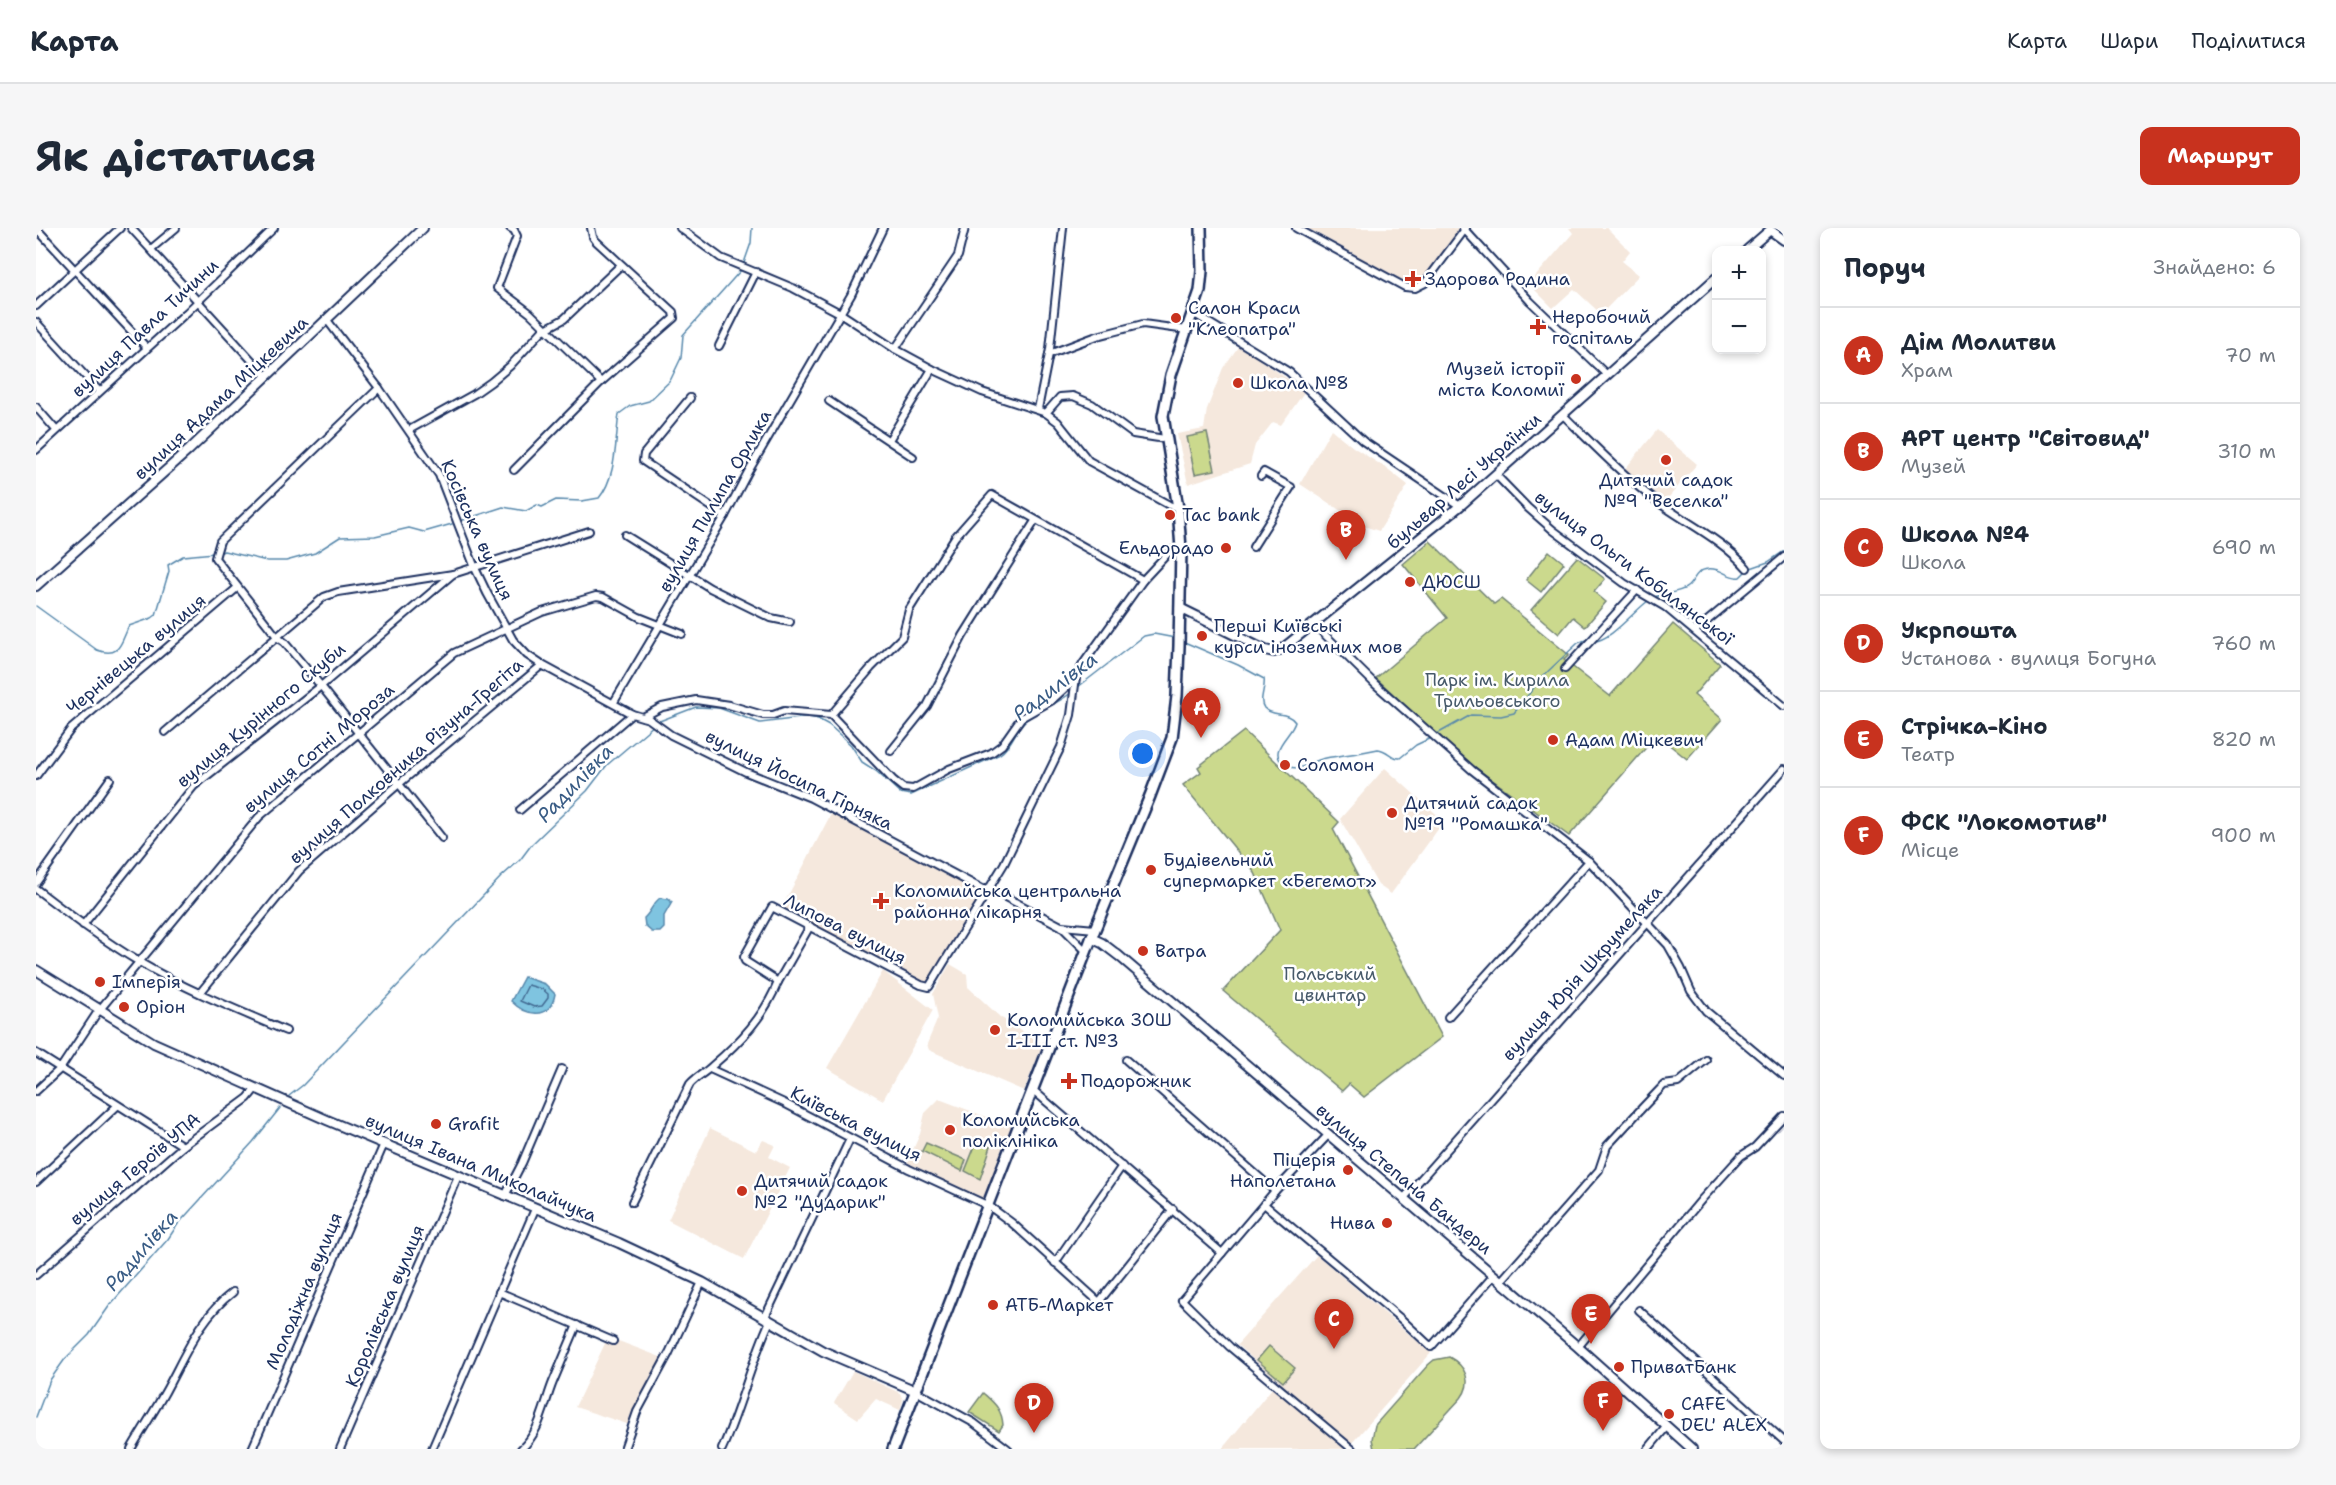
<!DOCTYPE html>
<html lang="uk">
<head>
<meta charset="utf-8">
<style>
	:root { --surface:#fff; --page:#f6f6f7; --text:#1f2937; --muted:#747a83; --line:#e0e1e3; --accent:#c8321e }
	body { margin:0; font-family:"Shantell Sans",sans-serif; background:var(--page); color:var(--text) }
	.controls { position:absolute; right:18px; top:18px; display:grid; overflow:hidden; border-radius:12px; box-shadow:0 3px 9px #0003 }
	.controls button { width:54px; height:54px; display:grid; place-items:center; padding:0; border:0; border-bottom:2px solid var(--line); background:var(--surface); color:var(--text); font:30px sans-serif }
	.you { position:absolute; left:1107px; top:526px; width:21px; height:21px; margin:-15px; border:4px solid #fff; border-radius:50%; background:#1a73e8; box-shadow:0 0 0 9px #1a73e833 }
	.badge { display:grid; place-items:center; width:39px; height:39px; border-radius:50%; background:var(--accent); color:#fff; font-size:20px; font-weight:700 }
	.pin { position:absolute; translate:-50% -50px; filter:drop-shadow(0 2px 3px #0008) }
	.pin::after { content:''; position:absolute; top:32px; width:21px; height:18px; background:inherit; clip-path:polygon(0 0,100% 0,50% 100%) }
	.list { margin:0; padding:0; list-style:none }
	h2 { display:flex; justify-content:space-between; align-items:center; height:78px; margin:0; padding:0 24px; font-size:26px }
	h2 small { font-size:20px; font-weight:400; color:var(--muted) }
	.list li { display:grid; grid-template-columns:39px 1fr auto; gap:18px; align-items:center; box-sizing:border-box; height:96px; padding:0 24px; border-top:2px solid var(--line) }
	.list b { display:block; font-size:22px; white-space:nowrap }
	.list p { margin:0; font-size:20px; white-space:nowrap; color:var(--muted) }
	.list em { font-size:20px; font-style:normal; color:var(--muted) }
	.map { position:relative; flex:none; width:1748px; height:1221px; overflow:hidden; border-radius:12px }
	header { display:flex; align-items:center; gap:36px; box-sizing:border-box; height:84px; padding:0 30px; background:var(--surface); border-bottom:2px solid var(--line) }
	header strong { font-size:28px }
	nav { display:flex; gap:33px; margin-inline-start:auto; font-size:21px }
	.intro { display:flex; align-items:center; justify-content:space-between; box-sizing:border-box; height:144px; padding:0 36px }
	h1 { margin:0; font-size:42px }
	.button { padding:15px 27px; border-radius:12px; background:var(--accent); color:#fff; font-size:21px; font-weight:700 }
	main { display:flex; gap:36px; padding:0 36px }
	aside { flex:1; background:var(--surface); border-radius:12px; box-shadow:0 3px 9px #0003 }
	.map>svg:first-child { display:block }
	.built { fill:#f5e8dd }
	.green { fill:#cbd98d; stroke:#738476; stroke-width:1.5 }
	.water { fill:#7fc4e0; stroke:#5788ac; stroke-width:1.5 }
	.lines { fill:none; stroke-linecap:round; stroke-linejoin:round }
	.shore { stroke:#436b92; stroke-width:1.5 }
	.stream { stroke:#5788ac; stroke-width:1.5 }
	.minor-casing { stroke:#1b2f5e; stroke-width:10 }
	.tertiary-casing { stroke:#1b2f5e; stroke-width:12 }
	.secondary-casing { stroke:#1b2f5e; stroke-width:14 }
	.minor { stroke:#fff; stroke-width:6 }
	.tertiary { stroke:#fff; stroke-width:8 }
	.secondary { stroke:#fff; stroke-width:9 }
	.poi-dot { fill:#c8321e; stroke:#fff; stroke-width:2 }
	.labels { text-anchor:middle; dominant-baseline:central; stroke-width:5; stroke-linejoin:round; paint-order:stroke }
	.poi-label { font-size:18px; fill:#1b2f5e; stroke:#fff; text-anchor:start }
	.street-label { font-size:18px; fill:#1b2f5e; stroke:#fff }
	.park-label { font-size:18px; fill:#475a6a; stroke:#fff }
	.water-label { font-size:20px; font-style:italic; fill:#395c85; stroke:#fff }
</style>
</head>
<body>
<header>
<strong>Карта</strong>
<nav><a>Карта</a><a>Шари</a><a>Поділитися</a></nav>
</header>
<div class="intro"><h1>Як дістатися</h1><a class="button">Маршрут</a></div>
<main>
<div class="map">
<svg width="1748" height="1221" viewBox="0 0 1748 1221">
	<rect width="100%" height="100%" fill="#fff"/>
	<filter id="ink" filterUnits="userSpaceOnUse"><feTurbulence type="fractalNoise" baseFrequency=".0167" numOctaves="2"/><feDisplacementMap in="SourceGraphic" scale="12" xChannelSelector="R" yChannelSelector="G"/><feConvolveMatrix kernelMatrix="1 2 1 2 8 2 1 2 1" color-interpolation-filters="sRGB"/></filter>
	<g filter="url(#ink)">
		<!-- built -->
		<g class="built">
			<polygon points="1271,0 1421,0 1425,2 1387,52 1371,55"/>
			<polygon points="1533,0 1571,0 1594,23 1586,33 1603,47 1565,86 1538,61 1517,80 1493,56 1537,5"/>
			<polygon points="1202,119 1211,123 1269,163 1245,197 1237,194 1219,217 1214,236 1152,256 1141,206 1168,201 1171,181 1187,140"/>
			<polygon points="1295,201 1317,219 1353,242 1372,257 1343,303 1328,298 1264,256"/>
			<polygon points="1621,202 1661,236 1628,275 1589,241"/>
			<polygon points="1349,540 1408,593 1355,666 1342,657 1304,591"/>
			<polygon points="796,584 945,665 892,758 745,681"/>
			<polygon points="914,736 931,746 932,759 964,789 1007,816 988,863 893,822 891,816 902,790 897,766"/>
			<polygon points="847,743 897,782 847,872 791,840"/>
			<polygon points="903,871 977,899 948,971 945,971 871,935 884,906 889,885"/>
			<polygon points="674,900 720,923 727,912 739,917 733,929 754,940 708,1031 632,992"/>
			<polygon points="1281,1027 1395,1125 1315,1216 1201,1117"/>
			<polygon points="572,1109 627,1130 594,1197 539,1179"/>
			<polygon points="817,1143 864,1165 867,1172 864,1182 840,1171 822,1191 798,1175"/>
			<polygon points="1237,1159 1312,1221 1186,1221"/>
		</g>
		<!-- green -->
		<g class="green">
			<polygon points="1171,205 1179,242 1159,246 1151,209"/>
			<polygon points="1394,313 1458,376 1465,371 1533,427 1528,432 1574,468 1637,396 1684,436 1658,467 1686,491 1651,531 1621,507 1533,608 1432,534 1389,496 1340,450 1411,390 1367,336"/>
			<polygon points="1513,323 1528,335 1505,364 1490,352"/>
			<polygon points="1541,329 1569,351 1558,364 1570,374 1549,399 1537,389 1523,406 1495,382"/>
			<polygon points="1208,503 1303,594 1297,601 1406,809 1328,869 1313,856 1306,863 1187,763 1244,702 1219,645 1147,557 1165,544 1162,539"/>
			<polygon points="941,913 955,918 944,951 929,943"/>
			<polygon points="890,915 930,932 926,943 886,923"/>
			<polygon points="1233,1118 1259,1140 1247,1154 1221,1132"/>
			<path d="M1413,1129C1430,1138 1437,1154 1425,1170L1378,1221H1338L1336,1211L1339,1197L1392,1137L1398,1132Z"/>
			<path d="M947,1165C958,1175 966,1181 967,1197L963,1203L933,1184Z"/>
		</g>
		<!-- water -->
		<g class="water">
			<path d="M624,670L632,671L636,674L628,688V700L624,704H616L609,698L608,690C615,684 616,676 624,670Z"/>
			<path d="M488,749L509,756L519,766C514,793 490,788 475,773Z"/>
		</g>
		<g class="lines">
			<!-- shore -->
			<polygon class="shore" points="492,757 506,761 512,766 512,770 506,778 498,779 484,773"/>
			<!-- stream -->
			<g class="stream">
				<polyline points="708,35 715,15 716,0"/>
				<path d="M424,293L467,279L490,283L501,277L506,279L520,272L546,273L563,270C581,248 579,213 583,186L594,178L613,173L634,153L645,130L647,107L705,42"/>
				<polyline points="183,325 188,323 231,333 250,333 279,325 304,309 339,308 373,300 388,304 416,296"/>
				<path d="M1618,369C1626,366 1646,364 1651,359C1659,353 1659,342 1672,341C1685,339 1692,351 1704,349L1712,341L1732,334L1748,323"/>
				<path d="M0,378L61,422C85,431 85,413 93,398L116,390L120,387L133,343L132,337L147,328L178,325"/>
				<path d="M1146,413L1202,437L1228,451C1230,460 1222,472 1228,480C1236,489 1252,483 1259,494C1255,509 1230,522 1249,538C1266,544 1274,533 1290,530C1307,527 1325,525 1342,521C1352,522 1356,531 1364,530L1380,517L1397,509"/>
				<path d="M1556,413C1573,415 1598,383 1612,373"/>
				<polyline points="1042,459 1108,408 1118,406 1139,410"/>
				<path d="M621,494L660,479L683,480L724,495L773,489L782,491L793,497L815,517L826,534L840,543L864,565L875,567L964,526C977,517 979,501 990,492C1004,481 1022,476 1036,464"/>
				<polyline points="1401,506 1435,487 1465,488 1478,485 1507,448 1542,415 1552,411"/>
				<polyline points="253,868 267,857 465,649 484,632 496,616 551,563 571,537 618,497"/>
				<polyline points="0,1189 14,1152 29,1131 53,1107 74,1077 132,1011 142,996 217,914 244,880"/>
			</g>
			<defs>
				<g id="minor">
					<polyline points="0,0 111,120"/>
					<polyline points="95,0 231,149"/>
					<polyline points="474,0 478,2 481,8 461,60 494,85 565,154"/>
					<polyline points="644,0 685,30 757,60 804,85 859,121 896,141 946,164 1010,185 1022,194 1053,233 1133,277 1142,280"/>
					<polyline points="1260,0 1369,59 1379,60 1389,55 1430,0"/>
					<polyline points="1427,0 1494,73 1571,147"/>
					<polyline points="115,21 140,0"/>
					<polyline points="0,78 84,0"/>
					<polyline points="1157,85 1253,144 1327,213 1424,278"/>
					<polyline points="291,92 343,160 403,247 439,340 451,365 477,412 491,427 506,437 596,486 613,491 635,507 710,544 775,570 950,663"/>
					<polyline points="0,94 63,163"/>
					<polyline points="683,118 720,44"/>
					<polyline points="859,121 922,28 929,0"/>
					<polyline points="1013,126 1061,108 1107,96 1151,102"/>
					<polyline points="343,160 184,313 179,330 242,410 248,414 285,458 406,610"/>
					<polyline points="654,170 608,226 607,233 689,288"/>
					<polyline points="793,173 877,229"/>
					<polyline points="0,179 20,202"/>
					<polyline points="1002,181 1014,121 1027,0"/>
					<polyline points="1010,185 1024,169 1037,168 1056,176 1097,206 1129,211"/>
					<path d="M1527,187C1556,215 1583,244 1615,269C1646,293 1685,310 1711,340"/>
					<polyline points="373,202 438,166 455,154 474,138 506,103 528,91 585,37"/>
					<polyline points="853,212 896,141"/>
					<polyline points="0,222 151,84 238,0"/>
					<polyline points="478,242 565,154 638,90 637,84 560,13 557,9 555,0"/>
					<polyline points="1460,247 1492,280 1517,302 1588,355 1629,379 1748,478"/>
					<polyline points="589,307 674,360 735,390 754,394"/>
					<polyline points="1217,319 1255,259 1228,244 1225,248"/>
					<polyline points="1279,397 1339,456 1436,542 1553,633 1632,717 1645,740 1655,763 1670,783 1748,848"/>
					<polyline points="1659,403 1748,329"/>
					<polyline points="1529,441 1601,362"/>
					<polyline points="578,474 689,288 712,244 815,67 847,0"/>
					<polyline points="795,487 835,440 866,409 873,382 919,309 956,267 1107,352"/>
					<polyline points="607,489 626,479 660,472 693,477 727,487 737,487 748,483 795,487 857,552 867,560 877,561 913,541 955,525 966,517 985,490 1015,473 1040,450"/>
					<polyline points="129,504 288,369 302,364 417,346 553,303"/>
					<polyline points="855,523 891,478 927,408 999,293"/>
					<polyline points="0,548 35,501 201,360"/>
					<polyline points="484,582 596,486"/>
					<polyline points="0,655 74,551"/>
					<polyline points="952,660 1025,698 1050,723"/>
					<path d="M0,661C34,687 68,713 105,735C151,762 201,782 250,803"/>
					<polyline points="47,697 158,558 285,458 417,346"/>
					<polyline points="1026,698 1059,701"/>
					<polyline points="742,754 774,698"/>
					<polyline points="164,765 263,643 364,555 506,437"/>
					<polyline points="1412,789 1553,633"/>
					<polyline points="0,825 147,918"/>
					<polyline points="1090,832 1239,963"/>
					<polyline points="674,841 748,875 873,941 953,978 976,995 1063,1074 1137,981"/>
					<polyline points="997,862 1186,1025"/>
					<polyline points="0,863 24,841 61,785 223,589 418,425 506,384 560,368 567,369 603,389 646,406"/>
					<polyline points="1293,906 1239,963 1146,1072 1194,1119 1316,1221"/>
					<polyline points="0,954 81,878"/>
					<polyline points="469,968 486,935 526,841"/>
					<polyline points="1368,970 1748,541"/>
					<path d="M596,974L654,856C661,848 669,845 676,838C704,814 728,789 742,754L709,733L708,729L736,679L885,757L893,759L968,636L1025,519L1035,487L1040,449L1047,436L1107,352L1134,323L1145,321"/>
					<polyline points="1228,976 1364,1090 1395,1119 1458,1047"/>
					<polyline points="1019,1035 1086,938"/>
					<polyline points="0,1047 147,918 212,870 220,860"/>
					<polyline points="1465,1053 1563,942 1571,918 1607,879 1628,857 1642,855 1670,832"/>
					<polyline points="463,1064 577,1113"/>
					<polyline points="1603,1082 1748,1213"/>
					<polyline points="729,1089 814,911"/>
					<polyline points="1542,1119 1666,971 1705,928 1719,919 1748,888"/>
					<polyline points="880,1163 938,1195 972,1221"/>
					<path d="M95,1221C106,1202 118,1184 129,1164C149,1128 163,1090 197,1064"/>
					<polyline points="216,1221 348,916"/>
					<polyline points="304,1221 422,948"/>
					<polyline points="396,1221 499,981"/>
					<path d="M485,1221C504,1205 508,1176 517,1154C525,1135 533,1116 541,1097"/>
					<polyline points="588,1221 601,1184 633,1125 666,1054"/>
					<path d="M686,1221C705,1179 715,1134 734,1093"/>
					<polyline points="1612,1221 1631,1198"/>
				</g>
				<g id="tertiary">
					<polyline points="1711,22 1734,2 1748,12"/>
					<polyline points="0,358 153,222 387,0"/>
					<polyline points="1144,380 1229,422 1238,424 1246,421 1424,278 1680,50"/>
					<polyline points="1055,710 1066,715 1083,728 1542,1119 1656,1221"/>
					<polyline points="0,742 118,815 291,892 583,1015 666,1054 787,1123 880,1163"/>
				</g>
				<polyline id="secondary" points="857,1221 1059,701 1114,568 1136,510 1141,468 1143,418 1145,321 1142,280 1127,188 1135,147 1164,63 1166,43 1165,0"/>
			</defs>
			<!-- minor casing -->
			<use href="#minor" class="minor-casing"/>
			<!-- tertiary casing -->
			<use href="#tertiary" class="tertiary-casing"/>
			<!-- secondary casing -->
			<use href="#secondary" class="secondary-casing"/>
			<!-- minor -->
			<use href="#minor" class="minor"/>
			<!-- tertiary -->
			<use href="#tertiary" class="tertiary"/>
			<!-- secondary -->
			<use href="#secondary" class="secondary"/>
		</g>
	</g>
	<!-- markers -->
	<g class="poi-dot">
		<path d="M1374 42h6v6h6v6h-6v6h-6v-6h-6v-6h6z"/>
		<circle cx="1140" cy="90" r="6"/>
		<path d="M1499 90h6v6h6v6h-6v6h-6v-6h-6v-6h6z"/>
		<circle cx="1540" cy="151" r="6"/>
		<circle cx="1202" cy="155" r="6"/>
		<circle cx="1630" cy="232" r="6"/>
		<circle cx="1134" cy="287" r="6"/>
		<circle cx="1190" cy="320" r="6"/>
		<circle cx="1374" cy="354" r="6"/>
		<circle cx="1166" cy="408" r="6"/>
		<circle cx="1517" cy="512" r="6"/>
		<circle cx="1249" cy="537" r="6"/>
		<circle cx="1356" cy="585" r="6"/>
		<circle cx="1115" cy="642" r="6"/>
		<path d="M842 664h6v6h6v6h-6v6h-6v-6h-6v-6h6z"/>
		<circle cx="1107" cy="723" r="6"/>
		<circle cx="64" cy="754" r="6"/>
		<circle cx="88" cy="779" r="6"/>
		<circle cx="959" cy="802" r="6"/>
		<path d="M1030 844h6v6h6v6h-6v6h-6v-6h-6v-6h6z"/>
		<circle cx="400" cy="896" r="6"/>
		<circle cx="914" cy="902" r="6"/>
		<circle cx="1312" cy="942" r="6"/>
		<circle cx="706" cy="963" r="6"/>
		<circle cx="1351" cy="995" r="6"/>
		<circle cx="957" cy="1077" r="6"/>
		<circle cx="1583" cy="1139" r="6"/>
		<circle cx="1633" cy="1186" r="6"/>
	</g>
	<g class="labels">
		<!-- poi labels -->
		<g class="poi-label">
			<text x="1389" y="51">Здорова Родина</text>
			<text x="1152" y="80">Салон Краси<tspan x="1152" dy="21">"Клеопатра"</tspan></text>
			<text x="1516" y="89">Неробочий<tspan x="1516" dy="21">госпіталь</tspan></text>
			<text x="1528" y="141" text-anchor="end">Музей історії<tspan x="1528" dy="21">міста Коломиї</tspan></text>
			<text x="1214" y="155">Школа №8</text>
			<text x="1630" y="252" text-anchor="middle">Дитячий садок<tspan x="1630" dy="21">№9 "Веселка"</tspan></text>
			<text x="1146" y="287">Tac bank</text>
			<text x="1178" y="320" text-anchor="end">Ельдорадо</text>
			<text x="1386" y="354">ДЮСШ</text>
			<text x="1178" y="398">Перші Київські<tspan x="1178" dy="21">курси іноземних мов</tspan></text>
			<text x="1529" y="512">Адам Міцкевич</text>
			<text x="1261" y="537">Соломон</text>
			<text x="1368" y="575">Дитячий садок<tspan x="1368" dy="21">№19 "Ромашка"</tspan></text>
			<text x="1127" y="632">Будівельний<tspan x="1127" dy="21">супермаркет «Бегемот»</tspan></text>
			<text x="858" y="663">Коломийська центральна<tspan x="858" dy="21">районна лікарня</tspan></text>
			<text x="1119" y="723">Ватра</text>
			<text x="76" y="754">Імперія</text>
			<text x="100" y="779">Оріон</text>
			<text x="971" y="792">Коломийська ЗОШ<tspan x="971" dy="21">І-ІІІ ст. №3</tspan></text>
			<text x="1045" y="853">Подорожник</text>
			<text x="926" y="892">Коломийська<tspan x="926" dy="21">поліклініка</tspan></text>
			<text x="412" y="896">Grafit</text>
			<text x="1300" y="932" text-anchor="end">Піцерія<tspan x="1300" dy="21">Наполетана</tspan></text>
			<text x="718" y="953">Дитячий садок<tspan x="718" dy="21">№2 "Дударик"</tspan></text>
			<text x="1339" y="995" text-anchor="end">Нива</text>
			<text x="969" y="1077">АТБ-Маркет</text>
			<text x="1595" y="1139">ПриватБанк</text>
			<text x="1645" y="1176">CAFE<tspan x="1645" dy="21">DEL' ALEX</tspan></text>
		</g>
		<!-- street labels -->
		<g class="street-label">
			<text transform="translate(109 100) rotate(-43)">вулиця Павла Тичини</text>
			<text transform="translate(185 170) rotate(-43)">вулиця Адама Міцкевича</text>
			<text transform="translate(1428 253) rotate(-41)">бульвар Лесі Українки</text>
			<text transform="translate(679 273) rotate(-60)">вулиця Пилипа Орлика</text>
			<text transform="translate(441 302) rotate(66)">Косівська вулиця</text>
			<text transform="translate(1598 340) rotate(37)">вулиця Ольги Кобилянської</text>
			<text transform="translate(100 426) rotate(-40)">Чернівецька вулиця</text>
			<text transform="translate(225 487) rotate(-40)">вулиця Курінного Скуби</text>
			<text transform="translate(283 520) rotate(-40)">вулиця Сотні Мороза</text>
			<text transform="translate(370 533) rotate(-41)">вулиця Полковника Різуна-Грегіта</text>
			<text transform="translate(763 552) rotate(26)">вулиця Йосипа Гірняка</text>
			<text transform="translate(809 701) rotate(27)">Липова вулиця</text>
			<text transform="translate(1546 745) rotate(-48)">вулиця Юрія Шкрумеляка</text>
			<text transform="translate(820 896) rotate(27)">Київська вулиця</text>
			<text transform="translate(445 940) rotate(23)">вулиця Івана Миколайчука</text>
			<text transform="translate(99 941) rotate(-40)">вулиця Героїв УПА</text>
			<text transform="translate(1368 951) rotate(40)">вулиця Степана Бандери</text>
			<text transform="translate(268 1063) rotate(-67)">Молодіжна вулиця</text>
			<text transform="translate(349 1078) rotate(-67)">Королівська вулиця</text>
		</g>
		<!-- park labels -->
		<g class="park-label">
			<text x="1461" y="452">Парк ім. Кирила<tspan x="1461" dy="21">Трильовського</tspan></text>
			<text x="1294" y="746">Польський<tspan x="1294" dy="21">цвинтар</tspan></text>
		</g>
		<!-- water labels -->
		<g class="water-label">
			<text transform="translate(1019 458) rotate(-37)">Радилівка</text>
			<text transform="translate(539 555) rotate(-46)">Радилівка</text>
			<text transform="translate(105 1022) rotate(-49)">Радилівка</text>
		</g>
	</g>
</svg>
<div class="controls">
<button>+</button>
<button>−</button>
</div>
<div class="you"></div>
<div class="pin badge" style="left:1165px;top:510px">A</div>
<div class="pin badge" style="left:1310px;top:332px">B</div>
<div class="pin badge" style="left:1298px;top:1121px">C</div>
<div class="pin badge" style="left:998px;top:1205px">D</div>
<div class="pin badge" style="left:1555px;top:1116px">E</div>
<div class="pin badge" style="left:1567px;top:1203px">F</div>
</div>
<aside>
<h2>Поруч<small>Знайдено: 6</small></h2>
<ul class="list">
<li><span class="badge">A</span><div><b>Дім Молитви</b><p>Храм</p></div><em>70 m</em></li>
<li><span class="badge">B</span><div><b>АРТ центр &quot;Світовид&quot;</b><p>Музей</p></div><em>310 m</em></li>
<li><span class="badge">C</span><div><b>Школа №4</b><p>Школа</p></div><em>690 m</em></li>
<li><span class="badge">D</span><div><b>Укрпошта</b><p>Установа · вулиця Богуна</p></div><em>760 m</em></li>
<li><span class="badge">E</span><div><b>Стрічка-Кіно</b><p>Театр</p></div><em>820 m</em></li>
<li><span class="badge">F</span><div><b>ФСК &quot;Локомотив&quot;</b><p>Місце</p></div><em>900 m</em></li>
</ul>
</aside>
</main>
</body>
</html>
